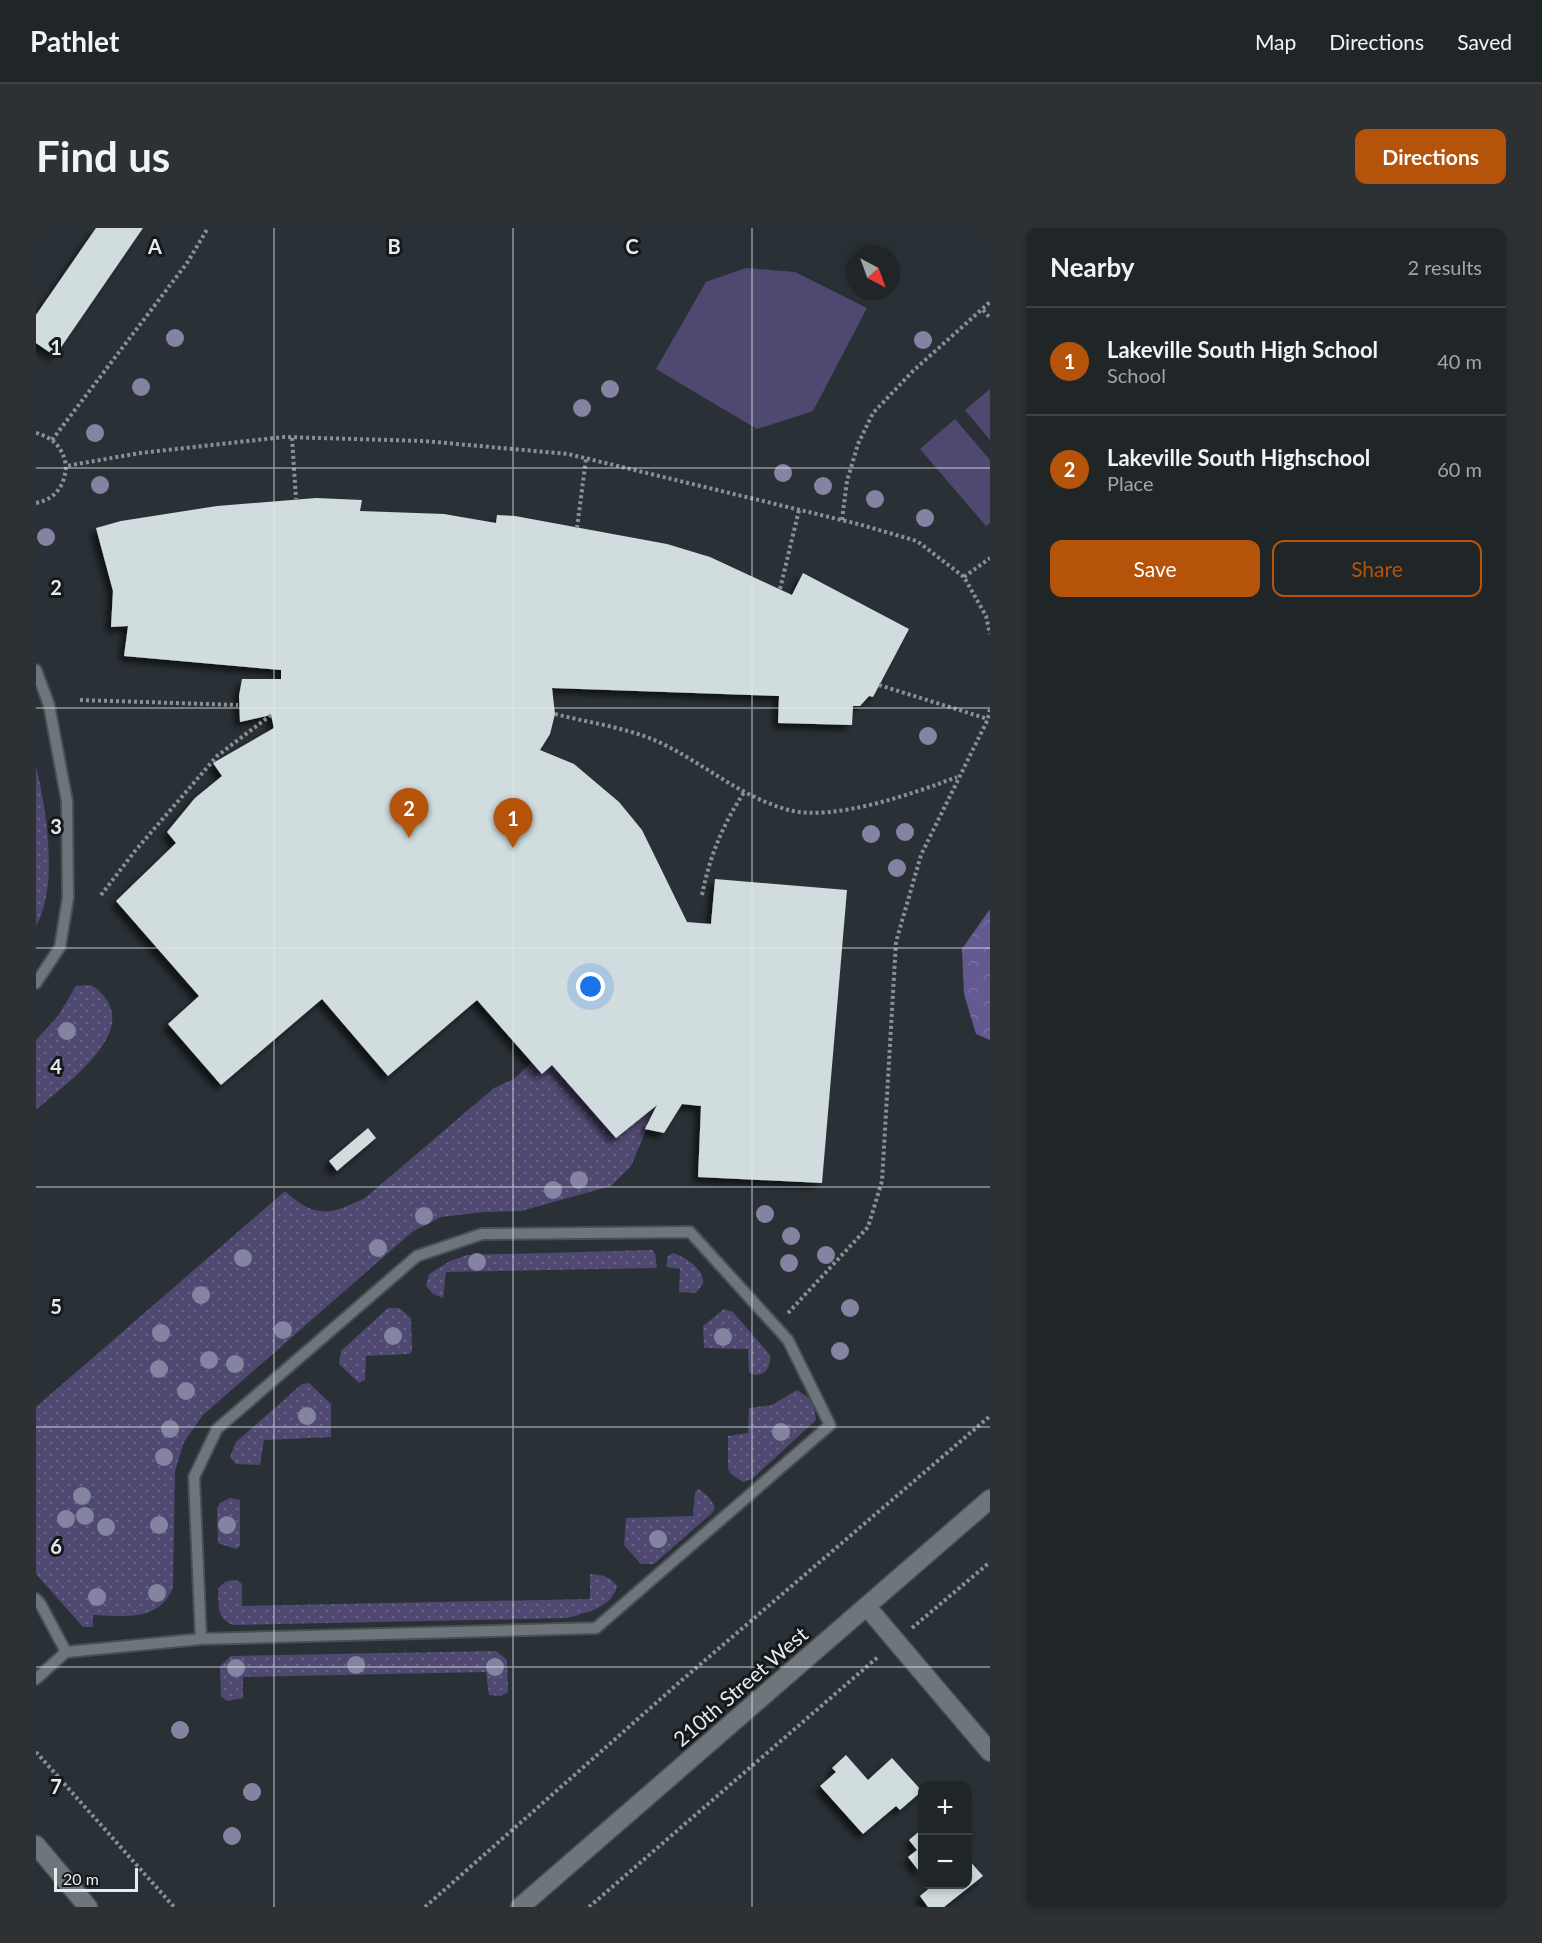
<!DOCTYPE html>
<html lang="en">
<head>
<meta charset="utf-8">
<style>
	:root { --surface:#202528; --page:#2d3134; --text:#f1f3f6; --muted:#a2a5a8; --line:#3d4245; --accent:#b45309 }
	body { margin:0; font-family:Lato,sans-serif; background:var(--page); color:var(--text) }
	.controls { position:absolute; right:18px; bottom:18px; display:grid; overflow:hidden; border-radius:12px; box-shadow:0 3px 9px #0003 }
	.controls button { width:54px; height:54px; display:grid; place-items:center; padding:0; border:0; border-bottom:2px solid var(--line); background:var(--surface); color:var(--text); font:30px sans-serif }
	.compass { position:absolute; left:810px; top:18px; width:54px; height:54px; border-radius:50%; background:var(--surface); box-shadow:0 3px 9px #0003; rotate:139deg }
	.scale { position:absolute; left:18px; bottom:15px; width:84px; box-sizing:border-box; padding-left:6px; border:3px solid #e6ebee; border-top:0; font-size:16px; line-height:21px; white-space:nowrap; color:#e6ebee; -webkit-text-stroke:4px #15191b; paint-order:stroke }
	.you { position:absolute; left:555px; top:759px; width:21px; height:21px; margin:-15px; border:4px solid #fff; border-radius:50%; background:#1a73e8; box-shadow:0 0 0 9px #1a73e833 }
	.badge { display:grid; place-items:center; width:39px; height:39px; border-radius:50%; background:var(--accent); color:#fff; font-size:20px; font-weight:700 }
	.pin { position:absolute; translate:-50% -50px; filter:drop-shadow(0 2px 3px #0008) }
	.pin::after { content:''; position:absolute; top:32px; width:21px; height:18px; background:inherit; clip-path:polygon(0 0,100% 0,50% 100%) }
	.list { margin:0; padding:0; list-style:none }
	h2 { display:flex; justify-content:space-between; align-items:center; height:78px; margin:0; padding:0 24px; font-size:26px }
	h2 small { font-size:20px; font-weight:400; color:var(--muted) }
	.list li { display:grid; grid-template-columns:39px 1fr auto; gap:18px; align-items:center; box-sizing:border-box; height:108px; padding:0 24px; border-top:2px solid var(--line) }
	.list b { display:block; font-size:22px; white-space:nowrap }
	.list p { margin:0; font-size:20px; white-space:nowrap; color:var(--muted) }
	.list em { font-size:20px; font-style:normal; color:var(--muted) }
	.actions { display:flex; gap:12px; padding:18px 24px }
	.actions a { flex:1; padding:14px 0; border:2px solid var(--accent); border-radius:12px; text-align:center; font-size:21px; color:var(--accent) }
	.actions .main { background:var(--accent); color:#fff }
	.map { position:relative; flex:none; width:954px; height:1679px; overflow:hidden; border-radius:12px }
	header { display:flex; align-items:center; gap:36px; box-sizing:border-box; height:84px; padding:0 30px; background:var(--surface); border-bottom:2px solid var(--line) }
	header strong { font-size:28px }
	nav { display:flex; gap:33px; margin-inline-start:auto; font-size:21px }
	.intro { display:flex; align-items:center; justify-content:space-between; box-sizing:border-box; height:144px; padding:0 36px }
	h1 { margin:0; font-size:42px }
	.button { padding:15px 27px; border-radius:12px; background:var(--accent); color:#fff; font-size:21px; font-weight:700 }
	main { display:flex; gap:36px; padding:0 36px }
	aside { flex:1; background:var(--surface); border-radius:12px; box-shadow:0 3px 9px #0003 }
	.map>svg:first-child { display:block }
	.grass { fill:url(#grass-dots) }
	.forest { fill:url(#forest-crowns) }
	.pitch { fill:#4f4971 }
	.building { fill:#d0dcde; filter:url(#shadow) }
	.lines { fill:none; stroke-linecap:round; stroke-linejoin:round }
	.lane-casing { stroke:#495054; stroke-width:14 }
	.street-casing { stroke:#495054; stroke-width:21 }
	.secondary-casing { stroke:#495054; stroke-width:21 }
	.path { stroke:#8a9094; stroke-width:4; stroke-dasharray:3 3; stroke-linecap:butt }
	.lane { stroke:#6e767c; stroke-width:10 }
	.street { stroke:#6e767c; stroke-width:18 }
	.secondary { stroke:#6e767c; stroke-width:18 }
	.tree { fill:#8484a2 }
	.grid { fill:none; stroke:#e6ebee; stroke-width:1.5; stroke-opacity:0.55 }
	.labels { text-anchor:middle; dominant-baseline:central; stroke-width:6; stroke-linejoin:round; paint-order:stroke }
	.street-label { font-size:21px; fill:#e6ebee; stroke:#15191b }
	.grid-label { font-size:20px; text-anchor:middle; font-weight:bold; fill:#e6ebee; stroke:#15191b; stroke-width:6; stroke-linejoin:round; paint-order:stroke }
</style>
</head>
<body>
<header>
<strong>Pathlet</strong>
<nav><a>Map</a><a>Directions</a><a>Saved</a></nav>
</header>
<div class="intro"><h1>Find us</h1><a class="button">Directions</a></div>
<main>
<div class="map">
<svg width="954" height="1679" viewBox="0 0 954 1679">
	<defs>
		<pattern id="grass-dots" width="8" height="8" patternUnits="userSpaceOnUse" patternTransform="scale(1.5)"><rect width="8" height="8" fill="#4f4971"/><path d="M2 2h.1M6 6h.1" fill="none" stroke="#686386" stroke-width="1.8" stroke-linecap="round"/></pattern>
		<pattern id="forest-crowns" width="20" height="18" patternUnits="userSpaceOnUse" patternTransform="scale(1.5)"><rect width="20" height="18" fill="#625a91"/><path d="M2 6a3 3 0 1 1 6 0M12 15a3 3 0 1 1 6 0" fill="none" stroke="#7872a1"/></pattern>
		<filter id="shadow"><feDropShadow dx="-5.5" dy="5.5" stdDeviation="3" flood-color="#0009"/></filter>
	</defs>
	<rect width="100%" height="100%" fill="#2a3136"/>
	<!-- grass -->
	<g class="grass">
		<path d="M0,538C10,581 23,658 0,698Z"/>
		<path d="M55,757C116,797 30,855 0,882V812L22,788L40,758Z"/>
		<path d="M496,834L506,846L516,837L621,877L595,938L575,958L485,983L448,984L405,989L376,1004L167,1187L148,1214L139,1243L137,1360C122,1394 90,1388 57,1387V1399H47L0,1346V1179L249,963C279,991 294,987 329,970L458,860L478,851Z"/>
		<polygon points="616,1022 619,1025 621,1040 410,1044 407,1070 397,1066 390,1058 393,1046 414,1033 431,1027"/>
		<path d="M637,1025C649,1029 669,1041 667,1056L660,1065L643,1064L644,1041L630,1039L632,1028Z"/>
		<polygon points="352,1080 363,1080 375,1090 376,1123 373,1126 330,1128 329,1152 323,1155 303,1136 305,1123"/>
		<path d="M688,1081L697,1084L734,1127C736,1141 725,1152 713,1144L712,1121L668,1120L667,1098Z"/>
		<polygon points="273,1155 295,1176 295,1209 228,1212 224,1237 200,1236 194,1229 200,1214 266,1156"/>
		<polygon points="761,1162 777,1173 780,1192 716,1251 707,1254 695,1246 692,1241 692,1208 712,1205 713,1180 736,1177"/>
		<path d="M663,1261C671,1267 675,1270 679,1280L676,1285L618,1336H605L588,1317L590,1290L657,1288L659,1264Z"/>
		<polygon points="194,1270 204,1272 204,1318 200,1321 182,1315 181,1280 184,1275"/>
		<path d="M554,1346C567,1347 573,1348 581,1358C577,1379 550,1385 531,1390L198,1397C180,1391 183,1377 182,1361C188,1353 198,1348 206,1356V1378L554,1371Z"/>
		<polygon points="460,1423 471,1432 472,1464 465,1468 453,1467 450,1444 207,1449 207,1470 191,1473 185,1468 184,1438 195,1428"/>
	</g>
	<!-- forest -->
	<polygon class="forest" points="954,681 954,812 940,806 928,766 926,721"/>
	<!-- pitch -->
	<g class="pitch">
		<polygon points="710,40 759,44 831,80 777,183 721,201 620,141 670,54"/>
		<polygon points="954,161 954,212 929,182"/>
		<polygon points="919,191 954,232 954,295 950,298 884,221"/>
	</g>
	<!-- building -->
	<g class="building">
		<polygon points="60,0 107,0 19,128 0,115 0,87"/>
		<polygon points="280,270 326,272 324,283 408,286 460,295 461,287 479,288 631,316 674,329 756,367 767,345 873,401 837,469 833,468 824,478 817,478 816,497 742,495 743,468 516,460 519,486 514,506 504,522 538,536 583,574 606,602 651,694 675,696 679,651 811,662 786,955 662,949 665,878 646,876 628,905 609,901 621,877 580,910 516,837 506,846 441,772 352,848 286,771 185,857 132,796 163,768 80,673 140,615 131,604 159,570 186,548 177,535 238,500 235,487 204,494 203,468 206,451 245,451 245,442 88,428 92,398 75,399 77,363 60,300 85,293 181,278"/>
		<polygon points="332,900 340,910 301,943 293,933"/>
		<polygon points="810,1527 832,1552 856,1530 886,1563 864,1582 860,1578 827,1606 784,1558 800,1544 796,1540"/>
		<polygon points="886,1601 886,1647 872,1629 881,1622 873,1612"/>
		<polygon points="932,1631 947,1648 908,1679 892,1679 884,1668 896,1658 894,1656 932,1656"/>
	</g>
	<g class="lines">
		<defs>
			<g id="lane">
				<polyline points="0,442 13,477 31,573 32,670 24,719 0,755"/>
				<polyline points="0,1371 4,1375 30,1424"/>
				<polyline points="0,1451 30,1424 165,1411 560,1400 794,1197 752,1112 654,1004 446,1006 381,1028 181,1201 158,1249 165,1411"/>
			</g>
			<polyline id="street" points="831,1379 954,1524"/>
			<g id="secondary">
				<polyline points="0,1617 52,1679"/>
				<polyline points="484,1679 954,1271"/>
			</g>
		</defs>
		<!-- lane casing -->
		<use href="#lane" class="lane-casing"/>
		<!-- street casing -->
		<use href="#street" class="street-casing"/>
		<!-- secondary casing -->
		<use href="#secondary" class="secondary-casing"/>
		<!-- path -->
		<g class="path">
			<polyline points="947,82 954,90"/>
			<path d="M0,205C18,210 27,220 30,238"/>
			<polyline points="256,210 260,271"/>
			<polyline points="16,212 151,35 172,0"/>
			<path d="M0,275C20,271 29,257 30,238L104,225L248,209L388,213L532,226L822,296L881,313L928,349L950,388L954,406"/>
			<polyline points="806,292 811,253 822,216 837,185 877,143 954,74"/>
			<polyline points="541,300 550,231"/>
			<polyline points="928,349 954,330"/>
			<polyline points="744,361 763,282"/>
			<polyline points="843,457 952,491"/>
			<polyline points="44,472 202,477"/>
			<path d="M519,486C550,494 586,499 616,511C663,531 703,569 753,582C797,594 879,565 921,549"/>
			<polyline points="65,667 99,623 181,528 235,487"/>
			<path d="M666,667C674,627 687,596 709,563"/>
			<polyline points="752,1085 832,999 846,953 860,714 885,627 952,491 954,480"/>
			<polyline points="876,1400 954,1334"/>
			<polyline points="0,1524 138,1679"/>
			<polyline points="389,1679 646,1452 954,1188"/>
			<polyline points="553,1679 843,1428"/>
		</g>
		<!-- lane -->
		<use href="#lane" class="lane"/>
		<!-- street -->
		<use href="#street" class="street"/>
		<!-- secondary -->
		<use href="#secondary" class="secondary"/>
	</g>
	<!-- trees -->
	<g class="tree">
		<circle cx="139" cy="110" r="9"/>
		<circle cx="887" cy="112" r="9"/>
		<circle cx="105" cy="159" r="9"/>
		<circle cx="574" cy="161" r="9"/>
		<circle cx="546" cy="180" r="9"/>
		<circle cx="59" cy="205" r="9"/>
		<circle cx="747" cy="245" r="9"/>
		<circle cx="64" cy="257" r="9"/>
		<circle cx="787" cy="258" r="9"/>
		<circle cx="839" cy="271" r="9"/>
		<circle cx="889" cy="290" r="9"/>
		<circle cx="10" cy="309" r="9"/>
		<circle cx="892" cy="508" r="9"/>
		<circle cx="869" cy="604" r="9"/>
		<circle cx="835" cy="606" r="9"/>
		<circle cx="861" cy="640" r="9"/>
		<circle cx="31" cy="803" r="9"/>
		<circle cx="543" cy="952" r="9"/>
		<circle cx="517" cy="962" r="9"/>
		<circle cx="729" cy="986" r="9"/>
		<circle cx="388" cy="988" r="9"/>
		<circle cx="755" cy="1008" r="9"/>
		<circle cx="342" cy="1020" r="9"/>
		<circle cx="790" cy="1027" r="9"/>
		<circle cx="207" cy="1030" r="9"/>
		<circle cx="441" cy="1034" r="9"/>
		<circle cx="753" cy="1035" r="9"/>
		<circle cx="165" cy="1067" r="9"/>
		<circle cx="814" cy="1080" r="9"/>
		<circle cx="247" cy="1102" r="9"/>
		<circle cx="125" cy="1105" r="9"/>
		<circle cx="357" cy="1108" r="9"/>
		<circle cx="687" cy="1109" r="9"/>
		<circle cx="804" cy="1123" r="9"/>
		<circle cx="173" cy="1132" r="9"/>
		<circle cx="199" cy="1136" r="9"/>
		<circle cx="123" cy="1141" r="9"/>
		<circle cx="150" cy="1163" r="9"/>
		<circle cx="271" cy="1188" r="9"/>
		<circle cx="134" cy="1201" r="9"/>
		<circle cx="745" cy="1204" r="9"/>
		<circle cx="128" cy="1229" r="9"/>
		<circle cx="46" cy="1268" r="9"/>
		<circle cx="49" cy="1288" r="9"/>
		<circle cx="30" cy="1291" r="9"/>
		<circle cx="123" cy="1297" r="9"/>
		<circle cx="191" cy="1297" r="9"/>
		<circle cx="70" cy="1299" r="9"/>
		<circle cx="622" cy="1311" r="9"/>
		<circle cx="121" cy="1365" r="9"/>
		<circle cx="61" cy="1369" r="9"/>
		<circle cx="320" cy="1437" r="9"/>
		<circle cx="459" cy="1439" r="9"/>
		<circle cx="200" cy="1440" r="9"/>
		<circle cx="144" cy="1502" r="9"/>
		<circle cx="216" cy="1564" r="9"/>
		<circle cx="196" cy="1608" r="9"/>
	</g>
	<!-- grid -->
	<path class="grid" d="M238,0V1679M477,0V1679M716,0V1679M0,240H954M0,480H954M0,720H954M0,959H954M0,1199H954M0,1439H954"/>
	<g class="labels">
		<!-- street labels -->
		<g class="street-label">
			<text transform="translate(704 1458) rotate(-41)">210th Street West</text>
		</g>
	</g>
	<g class="grid-label">
		<text x="119" y="26">A</text>
		<text x="358" y="26">B</text>
		<text x="596" y="26">C</text>
		<text x="20" y="127">1</text>
		<text x="20" y="367">2</text>
		<text x="20" y="606">3</text>
		<text x="20" y="846">4</text>
		<text x="20" y="1086">5</text>
		<text x="20" y="1326">6</text>
		<text x="20" y="1566">7</text>
	</g>
</svg>
<div class="controls">
<button>+</button>
<button>−</button>
</div>
<svg class="compass" viewBox="-18 -18 36 36"><path d="M0-13l5 13h-10z" fill="#e53935"/><path d="M0 13l5-13h-10z" fill="#a2a5a8"/></svg>
<div class="scale">20 m</div>
<div class="you"></div>
<div class="pin badge" style="left:477px;top:620px">1</div>
<div class="pin badge" style="left:373px;top:610px">2</div>
</div>
<aside>
<h2>Nearby<small>2 results</small></h2>
<ul class="list">
<li><span class="badge">1</span><div><b>Lakeville South High School</b><p>School</p></div><em>40 m</em></li>
<li><span class="badge">2</span><div><b>Lakeville South Highschool</b><p>Place</p></div><em>60 m</em></li>
</ul>
<div class="actions"><a class="main">Save</a><a>Share</a></div>
</aside>
</main>
</body>
</html>
